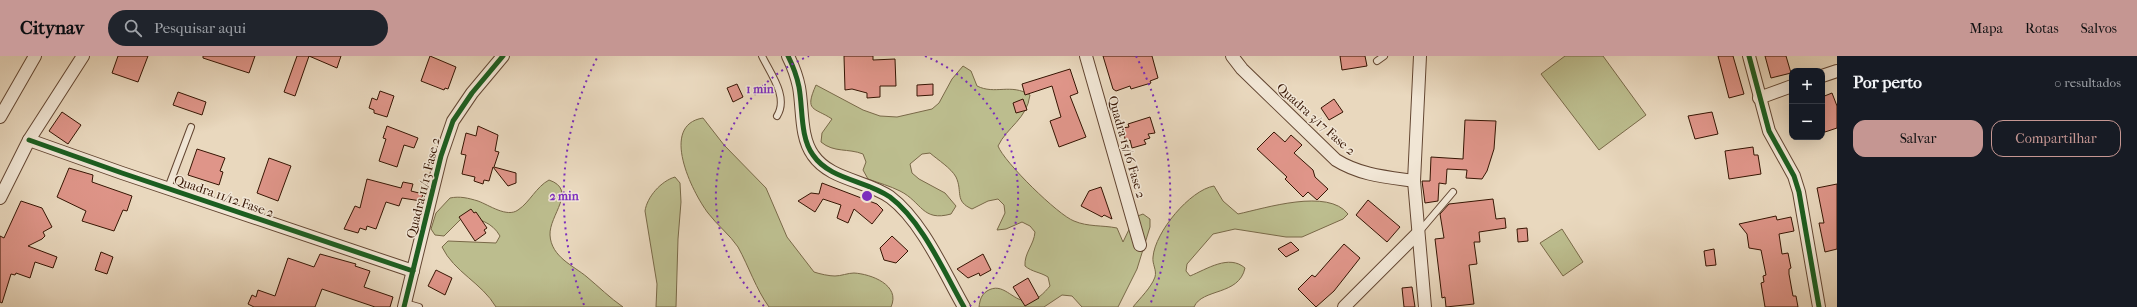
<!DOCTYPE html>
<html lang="pt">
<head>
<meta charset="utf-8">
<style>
	:root { --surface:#171b24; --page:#20242c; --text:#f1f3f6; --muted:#9ea1a6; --line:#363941; --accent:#c59692 }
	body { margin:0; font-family:"IM FELL French Canon",serif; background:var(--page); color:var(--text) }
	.controls { position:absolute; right:12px; top:12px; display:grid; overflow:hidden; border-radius:8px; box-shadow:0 4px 16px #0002 }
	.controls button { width:36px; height:36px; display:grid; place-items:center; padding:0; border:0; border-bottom:1px solid var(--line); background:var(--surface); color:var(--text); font:20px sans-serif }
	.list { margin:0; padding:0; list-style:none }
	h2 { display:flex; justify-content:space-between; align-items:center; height:52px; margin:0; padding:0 16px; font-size:17px }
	h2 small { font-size:13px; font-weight:400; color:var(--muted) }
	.actions { display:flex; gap:8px; padding:12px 16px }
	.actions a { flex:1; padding:9px 0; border:1px solid var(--accent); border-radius:12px; text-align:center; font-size:14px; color:var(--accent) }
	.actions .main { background:var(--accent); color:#111 }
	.icon { flex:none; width:22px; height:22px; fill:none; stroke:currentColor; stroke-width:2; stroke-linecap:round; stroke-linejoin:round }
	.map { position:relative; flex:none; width:1837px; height:251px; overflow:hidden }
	header { display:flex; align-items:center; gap:24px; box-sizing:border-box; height:56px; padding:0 20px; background:var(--accent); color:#111 }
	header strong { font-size:19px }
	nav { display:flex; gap:22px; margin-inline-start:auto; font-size:14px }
	.search { width:280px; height:36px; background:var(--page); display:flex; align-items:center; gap:10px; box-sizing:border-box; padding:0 14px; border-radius:22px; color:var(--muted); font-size:15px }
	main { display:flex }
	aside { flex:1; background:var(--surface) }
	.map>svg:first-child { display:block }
	.green { fill:#bcbd8e; stroke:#796948 }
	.building { fill:#df9589; stroke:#361503 }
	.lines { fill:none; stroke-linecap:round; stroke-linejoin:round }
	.lane-casing { stroke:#634632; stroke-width:8 }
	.street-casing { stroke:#634632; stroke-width:14 }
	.lane { stroke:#f1e6d5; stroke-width:6 }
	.street { stroke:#f1e6d5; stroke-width:12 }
	.cycleway-casing { stroke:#f1e6d5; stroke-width:8 }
	.cycleway { stroke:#1b5e20; stroke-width:5 }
	.ring { fill:none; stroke:#7b2cbf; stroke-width:2; stroke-dasharray:2 4 }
	.labels { text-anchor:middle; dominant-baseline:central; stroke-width:3; stroke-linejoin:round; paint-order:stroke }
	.street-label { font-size:13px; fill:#361503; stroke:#f1e6d5 }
	.centre { fill:#7b2cbf; stroke:#f1e6d5; stroke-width:2 }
	.ring-label { font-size:12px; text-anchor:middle; font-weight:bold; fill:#7b2cbf; stroke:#f1e6d5; stroke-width:3; stroke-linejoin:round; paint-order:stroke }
</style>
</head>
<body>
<header>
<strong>Citynav</strong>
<div class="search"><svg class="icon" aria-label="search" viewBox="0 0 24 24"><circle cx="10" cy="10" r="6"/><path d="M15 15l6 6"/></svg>Pesquisar aqui</div>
<nav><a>Mapa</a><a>Rotas</a><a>Salvos</a></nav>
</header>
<main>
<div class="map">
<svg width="1837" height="251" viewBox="0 0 1837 251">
	<rect width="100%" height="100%" fill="#e9d8be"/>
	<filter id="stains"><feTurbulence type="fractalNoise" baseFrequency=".005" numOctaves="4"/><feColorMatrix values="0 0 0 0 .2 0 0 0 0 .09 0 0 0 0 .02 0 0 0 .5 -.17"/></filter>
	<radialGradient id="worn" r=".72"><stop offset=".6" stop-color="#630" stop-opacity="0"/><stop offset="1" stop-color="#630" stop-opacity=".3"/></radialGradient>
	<!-- green -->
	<g class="green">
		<polygon points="1565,0 1603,0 1646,59 1599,94 1541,18"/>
		<path d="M963,10L971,15L977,30C995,39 1011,27 1030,39C1027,63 1007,71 998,90C1004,106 1058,159 1074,165C1088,171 1102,169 1117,172L1123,186L1135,161L1143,158L1150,163V171L1137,213L1118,251H1082L1072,240L1062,239L1044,251H979C980,244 981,239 987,235C1003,225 1012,245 1027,245C1037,245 1044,237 1050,230L1048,221C1040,216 1032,216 1025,210C1024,197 1034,189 1035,176L1030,170L1022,166L1006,173L997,174L1005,157L1004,149L998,143L988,145L972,153C954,145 963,136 956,121C951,112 938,104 930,97L922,98L910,108L912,117L919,123L945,137L956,150L951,158C922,166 922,146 900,135C890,130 879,127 868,123L863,114L866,106L863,98C848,92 834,97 821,86L822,77L832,63C814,51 804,56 816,29L863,54L880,60L897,61L932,53L939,47L952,23Z"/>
		<path d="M703,62L724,89L766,132L787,181L814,216C820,218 829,220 835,220C841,220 848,217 854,217C871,218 901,229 891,251H769C756,233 749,211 738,191C730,179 717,169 708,157C692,136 659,69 703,62Z"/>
		<path d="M675,121L680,127L681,146L678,183L676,251H656L657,228L645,155C647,141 661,125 675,121Z"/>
		<path d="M549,124C578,134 549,159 550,179C551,201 574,210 587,221C599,231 610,242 623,251H496C482,227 454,216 442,191L448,185L496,187L500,180C492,166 479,163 464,160L444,180L435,179L431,173L436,157L450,142C460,140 468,142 478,145C489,149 507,162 518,154C530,146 536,131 549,124Z"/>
		<path d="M1214,130L1223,145L1238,158C1266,152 1328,132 1348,158L1343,163L1302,181H1286L1235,173L1213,178L1187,208L1186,215L1190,220C1207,213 1229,198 1245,212C1239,240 1202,232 1194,251H1133C1140,242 1151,232 1155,221C1157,214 1152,208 1153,201C1155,176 1190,134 1214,130Z"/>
		<polygon points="1562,173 1583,206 1563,220 1540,187"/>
	</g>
	<!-- building -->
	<g class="building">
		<polygon points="118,0 148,0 138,26 112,17"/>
		<polygon points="203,0 255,0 249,17 203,2"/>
		<polygon points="297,0 309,0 295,40 284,36"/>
		<polygon points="309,0 341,0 337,12"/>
		<polygon points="430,0 456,11 448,33 445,32 444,34 421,25"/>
		<polygon points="844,0 873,0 873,4 895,3 896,30 880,30 880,41 867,42 867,37 852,33 845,34"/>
		<polygon points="1103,0 1152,0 1158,22 1150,25 1151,27 1131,33 1130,30 1116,35 1113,33"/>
		<polygon points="1340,0 1365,0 1367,10 1342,14"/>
		<polygon points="1718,0 1733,0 1744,38 1729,42"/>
		<polygon points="1765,0 1786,0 1791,17 1771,22"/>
		<polygon points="1070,13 1078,37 1070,40 1086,81 1059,91 1050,65 1061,61 1052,30 1025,39 1022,28"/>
		<polygon points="737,28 743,41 733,46 727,32"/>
		<polygon points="933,28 933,39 917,40 917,29"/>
		<polygon points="380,35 394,40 387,61 374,57 374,54 369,52 372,42 377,44"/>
		<polygon points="178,36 206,46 202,59 173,49"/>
		<polygon points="1832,37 1837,50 1837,72 1825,76 1822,69 1822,41"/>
		<polygon points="1023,43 1027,54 1016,57 1013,47"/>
		<polygon points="1334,43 1343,56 1329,64 1321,52"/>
		<polygon points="62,56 81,69 68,88 49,75"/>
		<polygon points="1712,56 1718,78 1695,83 1688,60"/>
		<polygon points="1150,61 1155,77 1148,78 1150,82 1144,84 1146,88 1132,92 1130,84 1126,86 1122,72 1129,71 1128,68"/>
		<polygon points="1465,64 1496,65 1494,93 1487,115 1482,123 1466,122 1467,114 1447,113 1446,128 1439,127 1438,145 1425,147 1422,125 1430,125 1431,101 1463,103"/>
		<polygon points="387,70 418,82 414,92 404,89 397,111 379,105 386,83 383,82"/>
		<polygon points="478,70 498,79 495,95 499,96 494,111 516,117 516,127 508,130 493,111 489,125 484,124 483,128 474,125 475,121 462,118 466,99 461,98 466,77 476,80"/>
		<polygon points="1274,76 1285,86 1291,79 1302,89 1294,97 1313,114 1315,121 1328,133 1317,144 1308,136 1303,141 1285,123 1287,121 1257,93"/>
		<polygon points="1753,91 1754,99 1758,99 1761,118 1729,123 1725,95"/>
		<polygon points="197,93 225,102 220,115 223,116 219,129 188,119"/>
		<polygon points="269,102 291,110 278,145 257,137"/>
		<polygon points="69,112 93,119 92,126 132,140 127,155 123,154 114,175 82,165 86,155 57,141"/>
		<polygon points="367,123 401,132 403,126 413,128 411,135 423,138 421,145 402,142 399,150 386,146 376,173 367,170 366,174 360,172 358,177 344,173 355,150 360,152"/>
		<polygon points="822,127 877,148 883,154 872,168 854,153 848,167 837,162 841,149 823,143 815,156 798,145 811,137 819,138"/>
		<polygon points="1837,128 1837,193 1825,196 1819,167 1824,167 1817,132"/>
		<polygon points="1101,131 1112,163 1104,159 1102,161 1081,150 1089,135"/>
		<polygon points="1493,143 1496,163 1505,162 1506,172 1479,176 1480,186 1474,186 1477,208 1469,209 1474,248 1446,251 1445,241 1442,242 1435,183 1444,182 1440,158 1449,148"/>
		<polygon points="1368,144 1400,171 1387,186 1356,159"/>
		<polygon points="21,145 42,152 52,171 43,176 45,180 42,183 28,190 57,201 53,212 35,206 30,222 16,217 15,219 11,218 2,247 0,246 0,180 4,182"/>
		<polygon points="471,153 474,157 476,156 487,172 484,174 486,177 475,185 459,161"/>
		<polygon points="1776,160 1777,164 1791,161 1794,175 1779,178 1782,198 1788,197 1791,212 1789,213 1789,218 1793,240 1796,240 1798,251 1765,251 1761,227 1764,226 1763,220 1766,219 1761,194 1749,192 1747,178 1739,168"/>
		<polygon points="1527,172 1528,185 1518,186 1517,173"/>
		<polygon points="892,180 908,195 896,207 884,204 880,192"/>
		<polygon points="1291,186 1299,194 1286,201 1278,193"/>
		<polygon points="1344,188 1360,202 1334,235 1316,251 1298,233 1312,219 1315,221"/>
		<polygon points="1714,193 1716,209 1706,210 1704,195"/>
		<polygon points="101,196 113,201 107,218 95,214"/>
		<polygon points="320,198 356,208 355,210 370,215 364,231 393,241 390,251 375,251 322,233 315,251 254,251 248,248 252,239 256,241 258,234 275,240 288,202 314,211"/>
		<polygon points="983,198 991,214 980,220 979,217 968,222 957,213"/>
		<polygon points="436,214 452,222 445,239 428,230"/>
		<polygon points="1028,222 1039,242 1025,250 1013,231"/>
		<polygon points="1412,231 1415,251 1404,251 1402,232"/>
	</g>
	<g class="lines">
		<defs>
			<g id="lane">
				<path d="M762,0C770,17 789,41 777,60"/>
				<polyline points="1377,5 1384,0"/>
				<polyline points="168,132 191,71"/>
				<polyline points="1419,176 1453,136"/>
				<polyline points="405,247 419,251"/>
			</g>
			<g id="street">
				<path d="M788,0C793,10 797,21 799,31C803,53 800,81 813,99C830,124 866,124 890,141C922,165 944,216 964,251"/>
				<polyline points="1086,0 1140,189"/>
				<path d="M1232,0L1242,13L1336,104C1360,119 1386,121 1414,125"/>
				<polyline points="1420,0 1414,125 1425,251"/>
				<polyline points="1749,0 1769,75 1794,120 1799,136 1819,251"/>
				<polyline points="1822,20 1837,15"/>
				<polyline points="1759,42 1792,30"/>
				<polyline points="0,61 35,0"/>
				<polyline points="29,84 122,117 413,215"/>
				<polyline points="0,142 29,84 83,0"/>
				<polyline points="404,251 441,100 453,65 472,37 503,0"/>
				<polyline points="1344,251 1417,178"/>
			</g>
		</defs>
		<!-- lane casing -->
		<use href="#lane" class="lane-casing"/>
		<!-- street casing -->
		<use href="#street" class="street-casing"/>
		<!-- lane -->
		<use href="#lane" class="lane"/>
		<!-- street -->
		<use href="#street" class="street"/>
		<defs>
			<g id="cycleway">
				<path d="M788,0C793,10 797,21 799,31C803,53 800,81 813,99C830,124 866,124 890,141C922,165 944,216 964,251"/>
				<polyline points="1749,0 1769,75 1794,120 1799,136 1819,251"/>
				<polyline points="29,84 122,117 413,215"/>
				<polyline points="404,251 441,100 453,65 472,37 503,0"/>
			</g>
		</defs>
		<!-- cycleway casing -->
		<use href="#cycleway" class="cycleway-casing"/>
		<!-- cycleway -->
		<use href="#cycleway" class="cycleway"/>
	</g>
	<!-- distance rings -->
	<g class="ring">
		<path d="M764 250A151 151 0 0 1 809 0M925 0A151 151 0 0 1 970 250"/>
		<path d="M584 249A303 303 0 0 1 598 0M1136 0A303 303 0 0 1 1150 249"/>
	</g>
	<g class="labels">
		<!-- street labels -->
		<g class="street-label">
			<text transform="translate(1316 63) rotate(42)">Quadra 3/17 Fase 2</text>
			<text transform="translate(1127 91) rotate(74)">Quadra 15/16 Fase 2</text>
			<text transform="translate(423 132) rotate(-76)">Quadra 11/13 Fase 2</text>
			<text transform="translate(224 140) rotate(19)">Quadra 11/12 Fase 2</text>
		</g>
	</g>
	<circle cx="867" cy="140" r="6" class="centre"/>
	<g class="ring-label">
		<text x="760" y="37">1 min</text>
		<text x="564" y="144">2 min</text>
	</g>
	<rect width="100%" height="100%" filter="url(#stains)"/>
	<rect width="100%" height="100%" fill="url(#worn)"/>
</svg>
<div class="controls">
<button>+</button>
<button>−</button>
</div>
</div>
<aside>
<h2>Por perto<small>0 resultados</small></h2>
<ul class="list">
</ul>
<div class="actions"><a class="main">Salvar</a><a>Compartilhar</a></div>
</aside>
</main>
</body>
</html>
